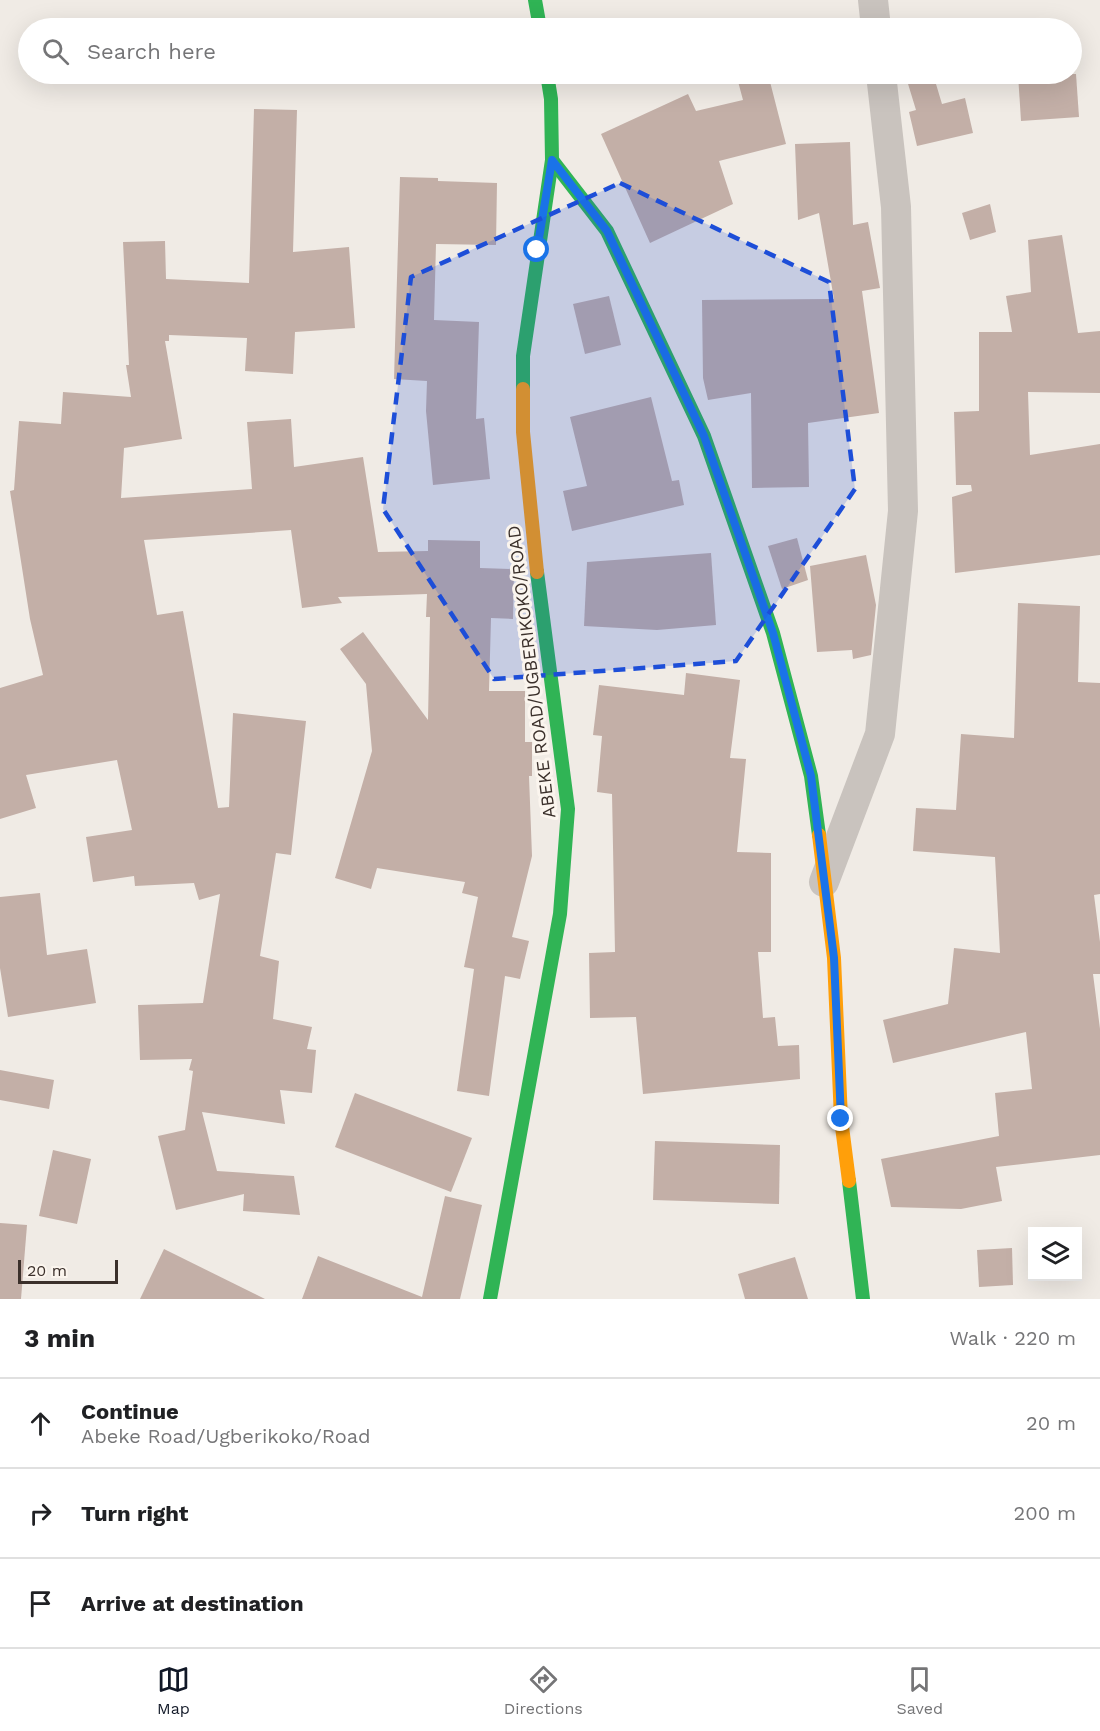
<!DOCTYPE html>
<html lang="en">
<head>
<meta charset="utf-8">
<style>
	:root { --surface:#fff; --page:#f2f2f2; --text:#202124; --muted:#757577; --line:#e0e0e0; --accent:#111827 }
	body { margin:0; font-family:"Work Sans",sans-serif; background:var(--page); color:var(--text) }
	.controls { position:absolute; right:18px; bottom:18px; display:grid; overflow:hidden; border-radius:0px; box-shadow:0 6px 24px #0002 }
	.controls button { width:54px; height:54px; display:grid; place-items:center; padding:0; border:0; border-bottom:2px solid var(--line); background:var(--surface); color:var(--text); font:30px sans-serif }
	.scale { position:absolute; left:18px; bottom:15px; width:100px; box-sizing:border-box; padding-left:6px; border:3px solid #3b302b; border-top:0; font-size:16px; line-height:21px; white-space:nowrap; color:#3b302b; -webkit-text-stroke:4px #fbf5ee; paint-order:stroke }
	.stop { position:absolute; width:18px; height:18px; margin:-14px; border:4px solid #1a73e8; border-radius:50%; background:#fff }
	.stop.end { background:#1a73e8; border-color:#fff; box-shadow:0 2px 6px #0008 }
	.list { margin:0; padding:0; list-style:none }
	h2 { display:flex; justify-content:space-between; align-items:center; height:78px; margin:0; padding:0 24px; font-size:26px }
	h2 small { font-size:20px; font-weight:400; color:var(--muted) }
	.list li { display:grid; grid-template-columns:39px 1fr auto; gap:18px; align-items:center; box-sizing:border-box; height:90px; padding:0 24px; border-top:2px solid var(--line) }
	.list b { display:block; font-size:22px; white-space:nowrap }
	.list p { margin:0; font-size:20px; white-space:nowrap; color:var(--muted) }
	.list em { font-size:20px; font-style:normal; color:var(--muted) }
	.icon { flex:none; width:33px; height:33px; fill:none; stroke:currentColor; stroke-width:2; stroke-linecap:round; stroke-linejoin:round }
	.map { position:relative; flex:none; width:1100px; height:1299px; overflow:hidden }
	.search { position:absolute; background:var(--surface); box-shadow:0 6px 24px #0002; left:18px; right:18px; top:18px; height:66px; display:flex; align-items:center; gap:15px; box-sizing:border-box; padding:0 21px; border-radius:33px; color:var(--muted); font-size:22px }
	.sheet { height:348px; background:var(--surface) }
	nav { display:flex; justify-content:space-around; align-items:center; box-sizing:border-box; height:84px; border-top:2px solid var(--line); background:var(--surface); font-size:16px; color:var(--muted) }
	nav a { display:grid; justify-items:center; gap:3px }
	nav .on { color:var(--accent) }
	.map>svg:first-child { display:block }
	.building { fill:#c3afa7 }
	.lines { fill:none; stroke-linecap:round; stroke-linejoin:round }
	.street { stroke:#c9c3be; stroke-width:30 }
	.fast { stroke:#30b455; stroke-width:14 }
	.slow { stroke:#ff9f0a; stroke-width:14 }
	.route { stroke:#1a73e8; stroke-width:8 }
	.marked { fill:#1d4ed8; fill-opacity:0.2; stroke:#1d4ed8; stroke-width:4.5; stroke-dasharray:12 8; stroke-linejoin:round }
	.labels { text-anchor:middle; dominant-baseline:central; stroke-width:6; stroke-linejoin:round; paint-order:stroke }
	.street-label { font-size:18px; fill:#3b302b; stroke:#fbf5ee }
</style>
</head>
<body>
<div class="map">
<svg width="1100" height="1299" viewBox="0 0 1100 1299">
	<rect width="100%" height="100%" fill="#f0ebe5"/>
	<!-- building -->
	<g class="building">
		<polygon points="736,74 768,74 786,144 719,161 733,204 650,243 601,134 688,94 696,111 743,100"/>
		<polygon points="905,74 933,74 942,104 965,98 973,133 917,146 909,112 916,110"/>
		<polygon points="1018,74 1076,74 1079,117 1021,121"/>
		<polygon points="254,109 297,110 293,252 349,247 355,328 295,332 293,374 245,371 247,338 169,335 169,341 165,341 182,439 124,448 121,498 252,489 247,422 291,419 294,467 363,457 378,552 428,551 428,540 480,541 480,568 514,569 513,619 491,618 489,691 525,691 525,742 532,742 532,776 529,776 532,856 512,937 529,941 520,979 505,976 489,1096 457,1091 474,969 464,967 478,897 462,893 465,882 377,868 371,889 335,878 372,751 366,684 340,649 363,632 428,720 430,617 426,617 427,594 338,597 342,603 302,608 291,530 144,540 157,615 183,611 218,808 229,807 233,713 306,721 291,855 276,853 260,956 279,961 273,1019 312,1027 307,1049 316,1050 312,1093 280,1090 285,1124 202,1112 217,1171 294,1176 300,1215 243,1211 244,1194 176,1210 158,1136 185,1130 193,1071 189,1070 192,1059 140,1060 138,1005 203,1003 220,894 199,900 194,883 135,886 134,876 93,882 86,837 132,830 117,760 26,775 36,808 0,819 0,688 43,675 30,619 10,491 14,490 19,421 61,424 63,392 131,397 126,365 129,365 123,242 165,241 166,279 249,283"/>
		<polygon points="850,142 853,225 868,222 880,288 862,291 879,413 808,423 809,487 752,488 751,393 708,400 703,378 702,300 834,299 819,213 798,220 795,144"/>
		<polygon points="400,177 438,178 438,181 497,183 496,245 436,244 434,320 479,322 476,419 484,418 490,479 433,485 426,411 427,381 394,379"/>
		<polygon points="990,204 996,232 970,240 962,213"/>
		<polygon points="1062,235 1078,333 1100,331 1100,393 1028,392 1030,455 1100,444 1100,555 955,573 952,497 972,491 971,485 956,485 954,412 979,411 979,332 1012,332 1006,296 1031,292 1028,240"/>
		<polygon points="609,296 621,345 585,354 573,304"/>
		<polygon points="651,397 672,481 679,480 684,505 572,531 563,491 587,486 570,417"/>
		<polygon points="797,538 808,580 782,589 768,546"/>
		<polygon points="711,553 716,625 657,630 584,626 587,562"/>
		<polygon points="866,555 876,605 871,655 853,659 852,650 817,652 810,566"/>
		<polygon points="1018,603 1080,606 1078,682 1100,683 1100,894 1094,895 1100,942 1100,974 1093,974 1100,1029 1100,1155 996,1167 1002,1201 961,1209 891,1207 881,1159 999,1136 995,1093 1032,1089 1026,1032 893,1063 883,1020 948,1004 954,948 1000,953 995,857 913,851 916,808 956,810 961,734 1014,738"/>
		<polygon points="686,673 740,680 730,758 746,759 737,852 771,853 771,952 758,952 763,1018 775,1017 778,1046 799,1045 800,1079 643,1094 636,1017 590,1018 589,953 615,952 612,794 597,792 602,736 593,735 599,685 684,695"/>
		<polygon points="40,893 47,955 87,949 96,1003 8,1017 0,968 0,897"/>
		<polygon points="0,1070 54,1080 49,1109 0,1100"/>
		<polygon points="355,1093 472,1138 451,1192 335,1147"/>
		<polygon points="655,1141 780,1145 779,1204 653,1200"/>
		<polygon points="53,1150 91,1159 77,1224 39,1216"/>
		<polygon points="445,1196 482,1205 460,1299 302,1299 318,1256 422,1297"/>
		<polygon points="0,1223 27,1225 21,1299 0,1299"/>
		<polygon points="1012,1248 1013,1285 979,1287 977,1250"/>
		<polygon points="164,1249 265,1299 140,1299"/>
		<polygon points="795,1257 808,1299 745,1299 738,1274"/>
	</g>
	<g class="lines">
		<!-- street -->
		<g class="street">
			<polyline points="873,0 876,28"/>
			<polyline points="824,882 880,734 903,511 896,207 881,74"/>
		</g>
		<!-- fast -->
		<g class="fast">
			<polyline points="535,0 540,28"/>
			<polyline points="552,160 607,231 704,436 773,633 811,776 819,835"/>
			<polyline points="523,389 523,356 552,160 551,99 547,74"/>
			<polyline points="849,1181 863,1299"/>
			<polyline points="490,1299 560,914 568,809 537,572"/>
		</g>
		<!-- slow -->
		<g class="slow">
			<polyline points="523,389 523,432 537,572"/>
			<polyline points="819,835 834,958 841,1119 849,1181"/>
		</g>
	</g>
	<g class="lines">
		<!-- route -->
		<polyline class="route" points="537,250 552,160 607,231 704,436 773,633 811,776 834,958 841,1119"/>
	</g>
	<!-- marked area -->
	<path class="marked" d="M620,183L829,282L855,489L736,661L494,679L383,509L411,277Z"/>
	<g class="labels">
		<!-- street labels -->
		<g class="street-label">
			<text transform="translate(531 672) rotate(-97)">ABEKE ROAD/UGBERIKOKO/ROAD</text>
		</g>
	</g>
</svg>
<div class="controls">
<button><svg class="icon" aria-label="layers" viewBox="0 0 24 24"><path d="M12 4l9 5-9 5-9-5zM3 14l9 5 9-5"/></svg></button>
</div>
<div class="scale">20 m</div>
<div class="stop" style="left:537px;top:250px"></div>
<div class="stop end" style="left:841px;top:1119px"></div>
<div class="search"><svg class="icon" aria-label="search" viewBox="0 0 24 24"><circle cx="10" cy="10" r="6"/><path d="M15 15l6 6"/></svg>Search here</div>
</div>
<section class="sheet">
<h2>3 min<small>Walk · 220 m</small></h2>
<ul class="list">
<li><svg class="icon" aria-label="ahead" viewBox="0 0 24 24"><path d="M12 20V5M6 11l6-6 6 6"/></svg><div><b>Continue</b><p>Abeke Road/Ugberikoko/Road</p></div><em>20 m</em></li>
<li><svg class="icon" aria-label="right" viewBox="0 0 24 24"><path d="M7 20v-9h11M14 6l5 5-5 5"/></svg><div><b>Turn right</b></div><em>200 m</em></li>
<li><svg class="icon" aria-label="arrive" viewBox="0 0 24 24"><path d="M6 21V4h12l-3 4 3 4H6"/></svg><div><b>Arrive at destination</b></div></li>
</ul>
</section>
<nav>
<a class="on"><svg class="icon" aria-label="map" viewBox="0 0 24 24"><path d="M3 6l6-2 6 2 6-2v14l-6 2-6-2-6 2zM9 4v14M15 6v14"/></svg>Map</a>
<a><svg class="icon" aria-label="directions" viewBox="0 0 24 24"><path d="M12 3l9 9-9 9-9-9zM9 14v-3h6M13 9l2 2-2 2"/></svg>Directions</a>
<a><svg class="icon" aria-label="saved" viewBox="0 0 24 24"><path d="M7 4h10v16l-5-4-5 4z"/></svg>Saved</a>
</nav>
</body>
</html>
